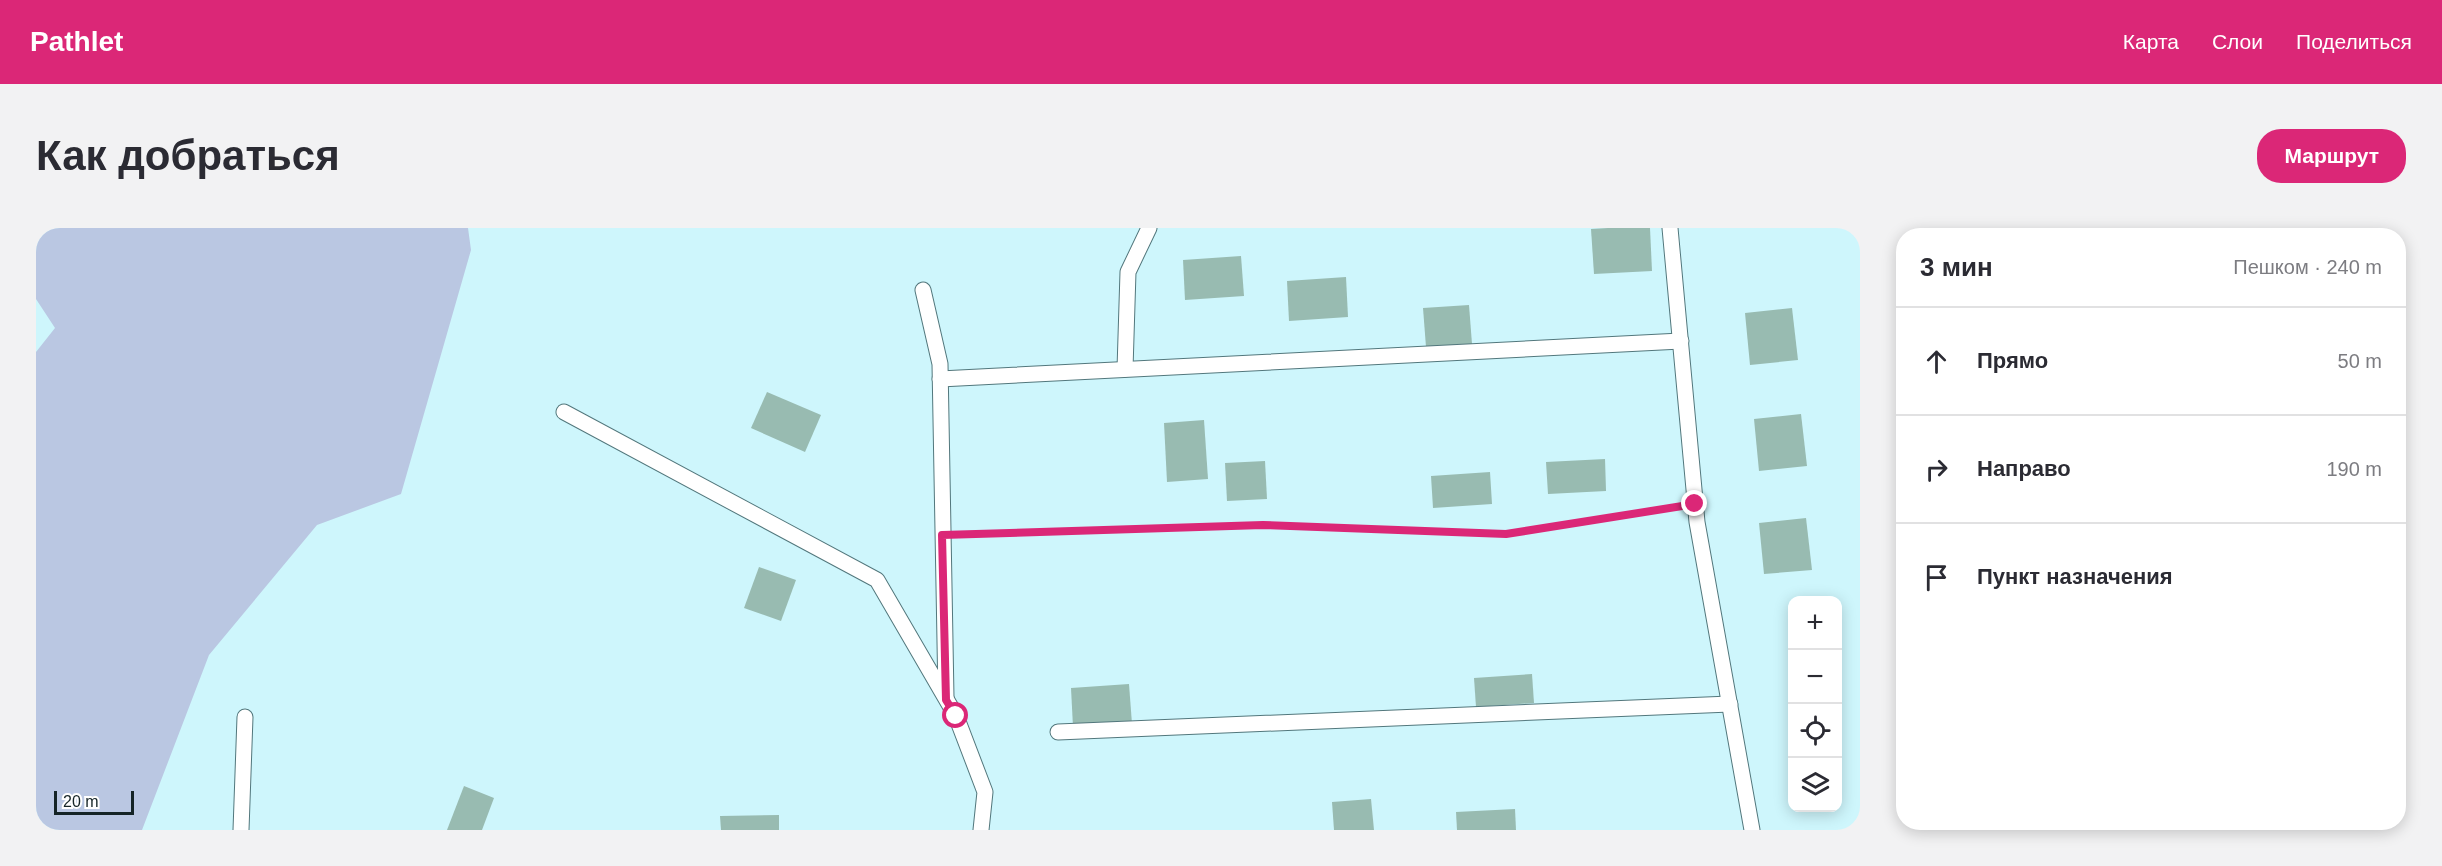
<!DOCTYPE html>
<html lang="ru">
<head>
<meta charset="utf-8">
<style>
	:root { --surface:#fff; --page:#f2f2f3; --text:#2b2b33; --muted:#7c7c81; --line:#e1e1e2; --accent:#db2777 }
	body { margin:0; font-family:Arial,sans-serif; background:var(--page); color:var(--text) }
	.controls { position:absolute; right:18px; bottom:18px; display:grid; overflow:hidden; border-radius:12px; box-shadow:0 3px 15px #0003 }
	.controls button { width:54px; height:54px; display:grid; place-items:center; padding:0; border:0; border-bottom:2px solid var(--line); background:var(--surface); color:var(--text); font:30px sans-serif }
	.scale { position:absolute; left:18px; bottom:15px; width:80px; box-sizing:border-box; padding-left:6px; border:3px solid #152426; border-top:0; font-size:16px; line-height:21px; white-space:nowrap; color:#152426; -webkit-text-stroke:4px #fff; paint-order:stroke }
	.stop { position:absolute; width:18px; height:18px; margin:-14px; border:4px solid #db2777; border-radius:50%; background:#fff }
	.stop.end { background:#db2777; border-color:#fff; box-shadow:0 2px 6px #0008 }
	.list { margin:0; padding:0; list-style:none }
	h2 { display:flex; justify-content:space-between; align-items:center; height:78px; margin:0; padding:0 24px; font-size:26px }
	h2 small { font-size:20px; font-weight:400; color:var(--muted) }
	.list li { display:grid; grid-template-columns:39px 1fr auto; gap:18px; align-items:center; box-sizing:border-box; height:108px; padding:0 24px; border-top:2px solid var(--line) }
	.list b { display:block; font-size:22px; white-space:nowrap }
	.list em { font-size:20px; font-style:normal; color:var(--muted) }
	.icon { flex:none; width:33px; height:33px; fill:none; stroke:currentColor; stroke-width:2; stroke-linecap:round; stroke-linejoin:round }
	.map { position:relative; flex:none; width:1824px; height:602px; overflow:hidden; border-radius:24px }
	header { display:flex; align-items:center; gap:36px; box-sizing:border-box; height:84px; padding:0 30px; background:var(--accent); color:#fff }
	header strong { font-size:28px }
	nav { display:flex; gap:33px; margin-inline-start:auto; font-size:21px }
	.intro { display:flex; align-items:center; justify-content:space-between; box-sizing:border-box; height:144px; padding:0 36px }
	h1 { margin:0; font-size:42px }
	.button { padding:15px 27px; border-radius:24px; background:var(--accent); color:#fff; font-size:21px; font-weight:700 }
	main { display:flex; gap:36px; padding:0 36px }
	aside { flex:1; background:var(--surface); border-radius:24px; box-shadow:0 3px 15px #0003 }
	.map>svg:first-child { display:block }
	.water { fill:#bac7e2 }
	.building { fill:#98bbb1 }
	.lines { fill:none; stroke-linecap:round; stroke-linejoin:round }
	.lane-casing { stroke:#52777c; stroke-width:17 }
	.path { stroke:#728d91; stroke-width:4; stroke-dasharray:1.5 4.5; stroke-linecap:butt }
	.lane { stroke:#fff; stroke-width:15 }
	.route { stroke:#db2777; stroke-width:8 }
</style>
</head>
<body>
<header>
<strong>Pathlet</strong>
<nav><a>Карта</a><a>Слои</a><a>Поделиться</a></nav>
</header>
<div class="intro"><h1>Как добраться</h1><a class="button">Маршрут</a></div>
<main>
<div class="map">
<svg width="1824" height="602" viewBox="0 0 1824 602">
	<rect width="100%" height="100%" fill="#cef6fc"/>
	<!-- water -->
	<polygon class="water" points="0,0 432,0 435,22 365,266 281,297 173,427 106,602 0,602 0,124 19,100 0,71"/>
	<!-- building -->
	<g class="building">
		<polygon points="1572,0 1614,0 1616,43 1558,46 1555,1"/>
		<polygon points="1205,28 1208,68 1149,72 1147,32"/>
		<polygon points="1310,49 1312,89 1253,93 1251,53"/>
		<polygon points="1433,77 1436,116 1390,119 1387,80"/>
		<polygon points="1756,80 1762,132 1714,137 1709,85"/>
		<polygon points="731,164 785,187 769,224 715,200"/>
		<polygon points="1765,186 1771,238 1723,243 1718,191"/>
		<polygon points="1168,192 1172,251 1131,254 1128,195"/>
		<polygon points="1569,231 1570,263 1512,266 1510,234"/>
		<polygon points="1229,233 1231,271 1191,273 1189,235"/>
		<polygon points="1454,244 1456,276 1397,280 1395,248"/>
		<polygon points="1770,290 1776,342 1728,346 1723,295"/>
		<polygon points="723,339 760,352 745,393 708,380"/>
		<polygon points="1496,446 1498,475 1440,479 1438,450"/>
		<polygon points="1093,456 1096,496 1037,499 1035,460"/>
		<polygon points="428,558 458,570 446,602 411,602"/>
		<polygon points="1335,571 1338,602 1298,602 1296,574"/>
		<polygon points="1479,581 1480,602 1421,602 1420,584"/>
		<polygon points="743,587 743,602 685,602 684,588"/>
	</g>
	<g class="lines">
		<defs>
			<g id="lane">
				<polyline points="1634,0 1661,294 1716,602"/>
				<polyline points="887,62 904,136 910,469"/>
				<polyline points="1089,141 1092,44 1113,0"/>
				<polyline points="904,151 1645,113"/>
				<polyline points="528,184 841,352 920,488 949,564 945,602"/>
				<polyline points="1022,504 1694,476"/>
				<polyline points="205,602 209,489"/>
			</g>
		</defs>
		<!-- lane casing -->
		<use href="#lane" class="lane-casing"/>
		<!-- path -->
		<polyline class="path" points="928,306 1227,297 1470,306 1641,279"/>
		<!-- lane -->
		<use href="#lane" class="lane"/>
	</g>
	<g class="lines">
		<!-- route -->
		<polyline class="route" points="920,488 910,472 906,307 1227,297 1470,306 1659,276"/>
	</g>
</svg>
<div class="controls">
<button>+</button>
<button>−</button>
<button><svg class="icon" aria-label="locate" viewBox="0 0 24 24"><circle cx="12" cy="12" r="6"/><path d="M12 2v4M12 18v4M2 12h4M18 12h4"/></svg></button>
<button><svg class="icon" aria-label="layers" viewBox="0 0 24 24"><path d="M12 4l9 5-9 5-9-5zM3 14l9 5 9-5"/></svg></button>
</div>
<div class="scale">20 m</div>
<div class="stop" style="left:920px;top:488px"></div>
<div class="stop end" style="left:1659px;top:276px"></div>
</div>
<aside>
<h2>3 мин<small>Пешком · 240 m</small></h2>
<ul class="list">
<li><svg class="icon" aria-label="ahead" viewBox="0 0 24 24"><path d="M12 20V5M6 11l6-6 6 6"/></svg><div><b>Прямо</b></div><em>50 m</em></li>
<li><svg class="icon" aria-label="right" viewBox="0 0 24 24"><path d="M7 20v-9h11M14 6l5 5-5 5"/></svg><div><b>Направо</b></div><em>190 m</em></li>
<li><svg class="icon" aria-label="arrive" viewBox="0 0 24 24"><path d="M6 21V4h12l-3 4 3 4H6"/></svg><div><b>Пункт назначения</b></div></li>
</ul>
</aside>
</main>
</body>
</html>
